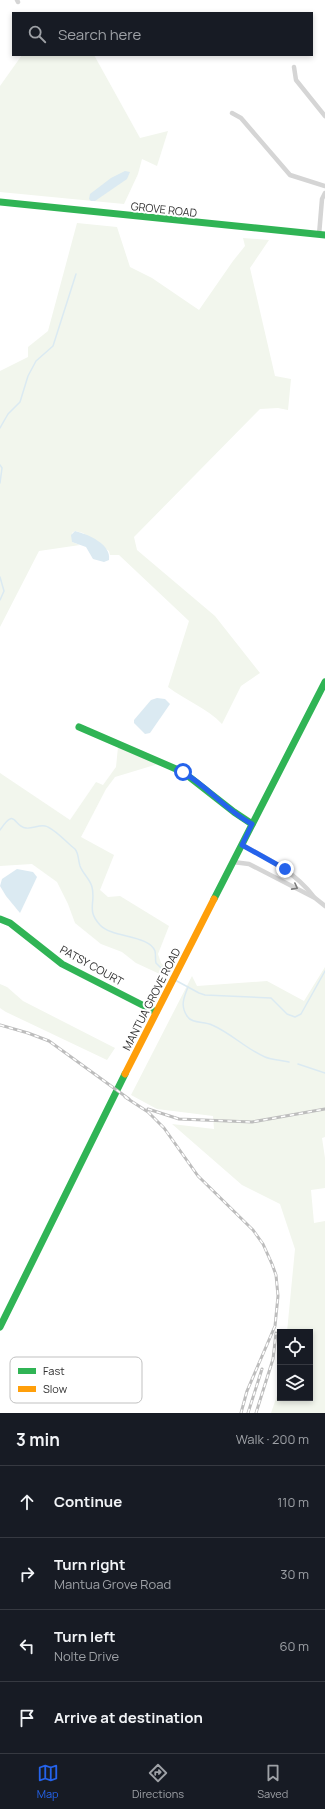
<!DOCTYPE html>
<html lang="en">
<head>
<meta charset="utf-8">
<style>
	:root { --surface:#171b24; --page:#242831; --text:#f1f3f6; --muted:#9ea1a6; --line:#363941; --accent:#2563eb }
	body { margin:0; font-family:Manrope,sans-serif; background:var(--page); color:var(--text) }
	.controls { position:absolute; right:12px; bottom:12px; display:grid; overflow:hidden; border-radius:0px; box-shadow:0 2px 6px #0003 }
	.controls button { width:36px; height:36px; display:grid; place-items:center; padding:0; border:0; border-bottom:1px solid var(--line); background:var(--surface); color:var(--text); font:20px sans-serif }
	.stop { position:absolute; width:12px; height:12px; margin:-9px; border:3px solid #2563eb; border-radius:50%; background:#fff }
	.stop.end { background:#2563eb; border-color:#fff; box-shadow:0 1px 4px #0008 }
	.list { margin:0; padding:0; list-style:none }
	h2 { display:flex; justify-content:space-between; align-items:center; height:52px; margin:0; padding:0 16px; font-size:17px }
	h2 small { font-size:13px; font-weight:400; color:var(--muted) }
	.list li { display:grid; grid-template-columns:26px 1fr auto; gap:12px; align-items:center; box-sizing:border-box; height:72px; padding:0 16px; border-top:1px solid var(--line) }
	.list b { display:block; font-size:15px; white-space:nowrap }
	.list p { margin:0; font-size:13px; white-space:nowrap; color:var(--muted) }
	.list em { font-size:13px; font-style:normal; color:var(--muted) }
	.icon { flex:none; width:22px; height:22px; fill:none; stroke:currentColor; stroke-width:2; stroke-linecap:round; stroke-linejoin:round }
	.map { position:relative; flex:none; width:325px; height:1413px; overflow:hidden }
	.search { position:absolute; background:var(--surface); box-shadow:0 2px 6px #0003; left:12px; right:12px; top:12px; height:44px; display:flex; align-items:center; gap:10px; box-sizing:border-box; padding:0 14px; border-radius:0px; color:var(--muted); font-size:15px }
	.sheet { height:340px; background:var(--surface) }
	nav { display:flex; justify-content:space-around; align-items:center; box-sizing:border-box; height:56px; border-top:1px solid var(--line); background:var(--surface); font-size:11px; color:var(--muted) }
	nav a { display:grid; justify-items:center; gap:2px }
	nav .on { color:var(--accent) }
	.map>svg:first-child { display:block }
	.green { fill:#f2f6ed }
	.water { fill:#dbeaf2 }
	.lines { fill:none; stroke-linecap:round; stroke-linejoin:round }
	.stream { stroke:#dbeaf2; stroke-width:1.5 }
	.street { stroke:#d5d5d5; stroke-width:4.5 }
	.fast { stroke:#30b455; stroke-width:7 }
	.slow { stroke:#ff9f0a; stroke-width:7 }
	.rail-casing { stroke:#bdbdbd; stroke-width:3 }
	.rail { stroke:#fff; stroke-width:1.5; stroke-dasharray:4.5; stroke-linecap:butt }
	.oneway { stroke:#7b7b7b }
	.route { stroke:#2563eb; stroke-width:5 }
	.labels { text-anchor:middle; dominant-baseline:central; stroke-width:4; stroke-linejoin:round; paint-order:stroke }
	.street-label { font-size:11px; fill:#313131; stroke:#fff }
	.key { fill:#fff; stroke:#c1c1c1; stroke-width:1 }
	.key-label { font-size:11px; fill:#313131 }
</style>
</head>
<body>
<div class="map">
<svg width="325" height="1413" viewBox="0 0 325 1413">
	<rect width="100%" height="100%" fill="#fff"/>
	<!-- green -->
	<g class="green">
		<polygon points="22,55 94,55 140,138 168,131 157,166 142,159 138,174 124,204 0,192 0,86"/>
		<path d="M77,223L117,227L130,267L152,278L199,310L233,261L245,246L243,238L269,240L250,268L275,376L291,379L288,410L278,408L260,409L134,537L137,550L215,616L260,673L241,686L222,724C207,708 185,700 168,687L189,621L119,555H110L109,551L83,533L75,531L72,533V542L80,545L39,551L0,627V371L28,357V347L48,331Z"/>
		<polygon points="118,747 158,764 115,777 106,789 81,837 114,855 100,890 108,897 120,896 169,926 158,954 161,963 170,972 164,976 136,963 122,952 101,944 75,923 68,904 57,882 32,864 0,866 0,773 70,820 96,782 103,785 116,767"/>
		<polygon points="325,967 325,1137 322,1138 325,1158 325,1188 311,1190 314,1223 325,1221 325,1413 271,1413 280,1387 280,1398 310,1398 310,1332 287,1332 295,1249 280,1204 242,1185 172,1124 214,1129 213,1116 157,1109 131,1095 192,976 197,986 267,981 304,1001"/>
		<polygon points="0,984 7,987 23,1001 115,1048 107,1060 6,1012 0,1008"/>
	</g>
	<!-- water -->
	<g class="water">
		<polygon points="125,171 130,172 127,179 95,201 91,201 89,199 90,194 111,178"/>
		<path d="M75,531C87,534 112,544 109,560L104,562L93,559L86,547L72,542L71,535Z"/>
		<polygon points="157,698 165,699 170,704 150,733 145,734 134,723 134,720 151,700"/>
		<polygon points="17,869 33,872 37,877 20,913 6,896 0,886 2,879"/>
	</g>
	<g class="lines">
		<!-- stream -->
		<g class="stream">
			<polyline points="0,428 8,414 20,402 28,376 36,361 53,346 76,274"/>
			<polyline points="0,465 2,468 0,483"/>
			<polyline points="0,577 4,591 0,600"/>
			<path d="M0,830C16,806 13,827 26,828C32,829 38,825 45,826C53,827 67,843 75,849C79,854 78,860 80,866C83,874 90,879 92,887C96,903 86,910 100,925C112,938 149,935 155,951C156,955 155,960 156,963L170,977"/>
			<polyline points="175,980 199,993 205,995 271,998 287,1014 295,1017 301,1014 325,971"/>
			<path d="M188,987C184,997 180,1006 187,1016C192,1024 204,1021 212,1025C231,1033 246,1049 265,1057C272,1060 281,1060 289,1062"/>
			<polyline points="298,1064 325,1073"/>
		</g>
		<!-- street -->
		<g class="street">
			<polyline points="17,0 18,2"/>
			<polyline points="294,67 296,80 325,116"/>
			<polyline points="232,113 241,118 290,175 325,186"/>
			<polyline points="319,235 322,199 325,193"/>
			<path d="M242,845C269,859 295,872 314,897"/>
			<polyline points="233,862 249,864 315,898 325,906"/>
		</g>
		<!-- fast -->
		<g class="fast">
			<polyline points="0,202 325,235"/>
			<polyline points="79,727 183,772 234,812 252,824"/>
			<polyline points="214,899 325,682"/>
			<polyline points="0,919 10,923 62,964 156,1012"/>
			<polyline points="0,1327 125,1074"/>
		</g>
		<!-- slow -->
		<polyline class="slow" points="125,1074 214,899"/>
		<defs>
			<g id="rail">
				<polyline points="0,1025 28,1033 49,1041 129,1099"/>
				<polyline points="125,1097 148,1112 164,1128 198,1176 253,1230 263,1244 272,1264 276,1275 278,1296 275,1326 247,1391 241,1413"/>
				<polyline points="148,1109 179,1119 252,1122 325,1109"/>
				<polyline points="248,1413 262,1369"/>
				<polyline points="256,1413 273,1359 276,1333"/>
			</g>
		</defs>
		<!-- rail casing -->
		<use href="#rail" class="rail-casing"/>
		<!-- rail -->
		<use href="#rail" class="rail"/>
	</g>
	<!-- one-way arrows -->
	<defs><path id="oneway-chevron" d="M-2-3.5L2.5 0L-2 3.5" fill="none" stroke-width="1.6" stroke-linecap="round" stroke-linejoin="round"/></defs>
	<use class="oneway" href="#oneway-chevron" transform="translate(295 887) rotate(28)"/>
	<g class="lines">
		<!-- route -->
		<path class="route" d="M183,772C208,787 227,811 252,824L242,845L285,869"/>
	</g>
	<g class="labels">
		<!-- street labels -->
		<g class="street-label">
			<text transform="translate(164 209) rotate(6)">GROVE ROAD</text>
			<text transform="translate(92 965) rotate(29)">PATSY COURT</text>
			<text transform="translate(151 999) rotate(-63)">MANTUA GROVE ROAD</text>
		</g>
	</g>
	<!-- legend -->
	<rect x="10" y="1357" width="132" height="46" rx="6" class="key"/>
	<rect x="18" y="1368" width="18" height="6" fill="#30b455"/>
	<rect x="18" y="1386" width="18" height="6" fill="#ff9f0a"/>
	<g class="key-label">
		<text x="43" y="1375">Fast</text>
		<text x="43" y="1393">Slow</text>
	</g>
</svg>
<div class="controls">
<button><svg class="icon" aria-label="locate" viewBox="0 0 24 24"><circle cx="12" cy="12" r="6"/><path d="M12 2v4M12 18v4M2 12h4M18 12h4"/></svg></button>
<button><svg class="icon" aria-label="layers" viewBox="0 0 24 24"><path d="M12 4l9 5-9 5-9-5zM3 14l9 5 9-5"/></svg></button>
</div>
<div class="stop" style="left:183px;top:772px"></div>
<div class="stop end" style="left:285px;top:869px"></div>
<div class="search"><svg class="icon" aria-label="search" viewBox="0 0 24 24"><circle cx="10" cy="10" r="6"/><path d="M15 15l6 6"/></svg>Search here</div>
</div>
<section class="sheet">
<h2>3 min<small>Walk · 200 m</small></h2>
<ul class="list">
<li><svg class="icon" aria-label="ahead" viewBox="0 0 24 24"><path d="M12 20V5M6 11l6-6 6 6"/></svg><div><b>Continue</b></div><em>110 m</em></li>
<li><svg class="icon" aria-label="right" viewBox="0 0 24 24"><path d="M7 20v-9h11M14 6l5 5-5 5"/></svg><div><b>Turn right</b><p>Mantua Grove Road</p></div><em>30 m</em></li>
<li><svg class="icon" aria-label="left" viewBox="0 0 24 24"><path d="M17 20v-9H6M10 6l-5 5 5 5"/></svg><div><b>Turn left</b><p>Nolte Drive</p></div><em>60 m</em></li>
<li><svg class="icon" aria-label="arrive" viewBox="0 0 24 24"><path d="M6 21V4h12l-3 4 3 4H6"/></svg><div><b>Arrive at destination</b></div></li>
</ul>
</section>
<nav>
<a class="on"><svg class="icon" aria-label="map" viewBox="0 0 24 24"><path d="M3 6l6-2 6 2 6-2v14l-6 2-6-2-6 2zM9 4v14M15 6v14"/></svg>Map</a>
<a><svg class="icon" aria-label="directions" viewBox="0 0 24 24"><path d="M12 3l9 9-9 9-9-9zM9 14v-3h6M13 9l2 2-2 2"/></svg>Directions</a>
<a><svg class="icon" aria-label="saved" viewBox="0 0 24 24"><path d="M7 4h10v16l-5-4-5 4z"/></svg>Saved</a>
</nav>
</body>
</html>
